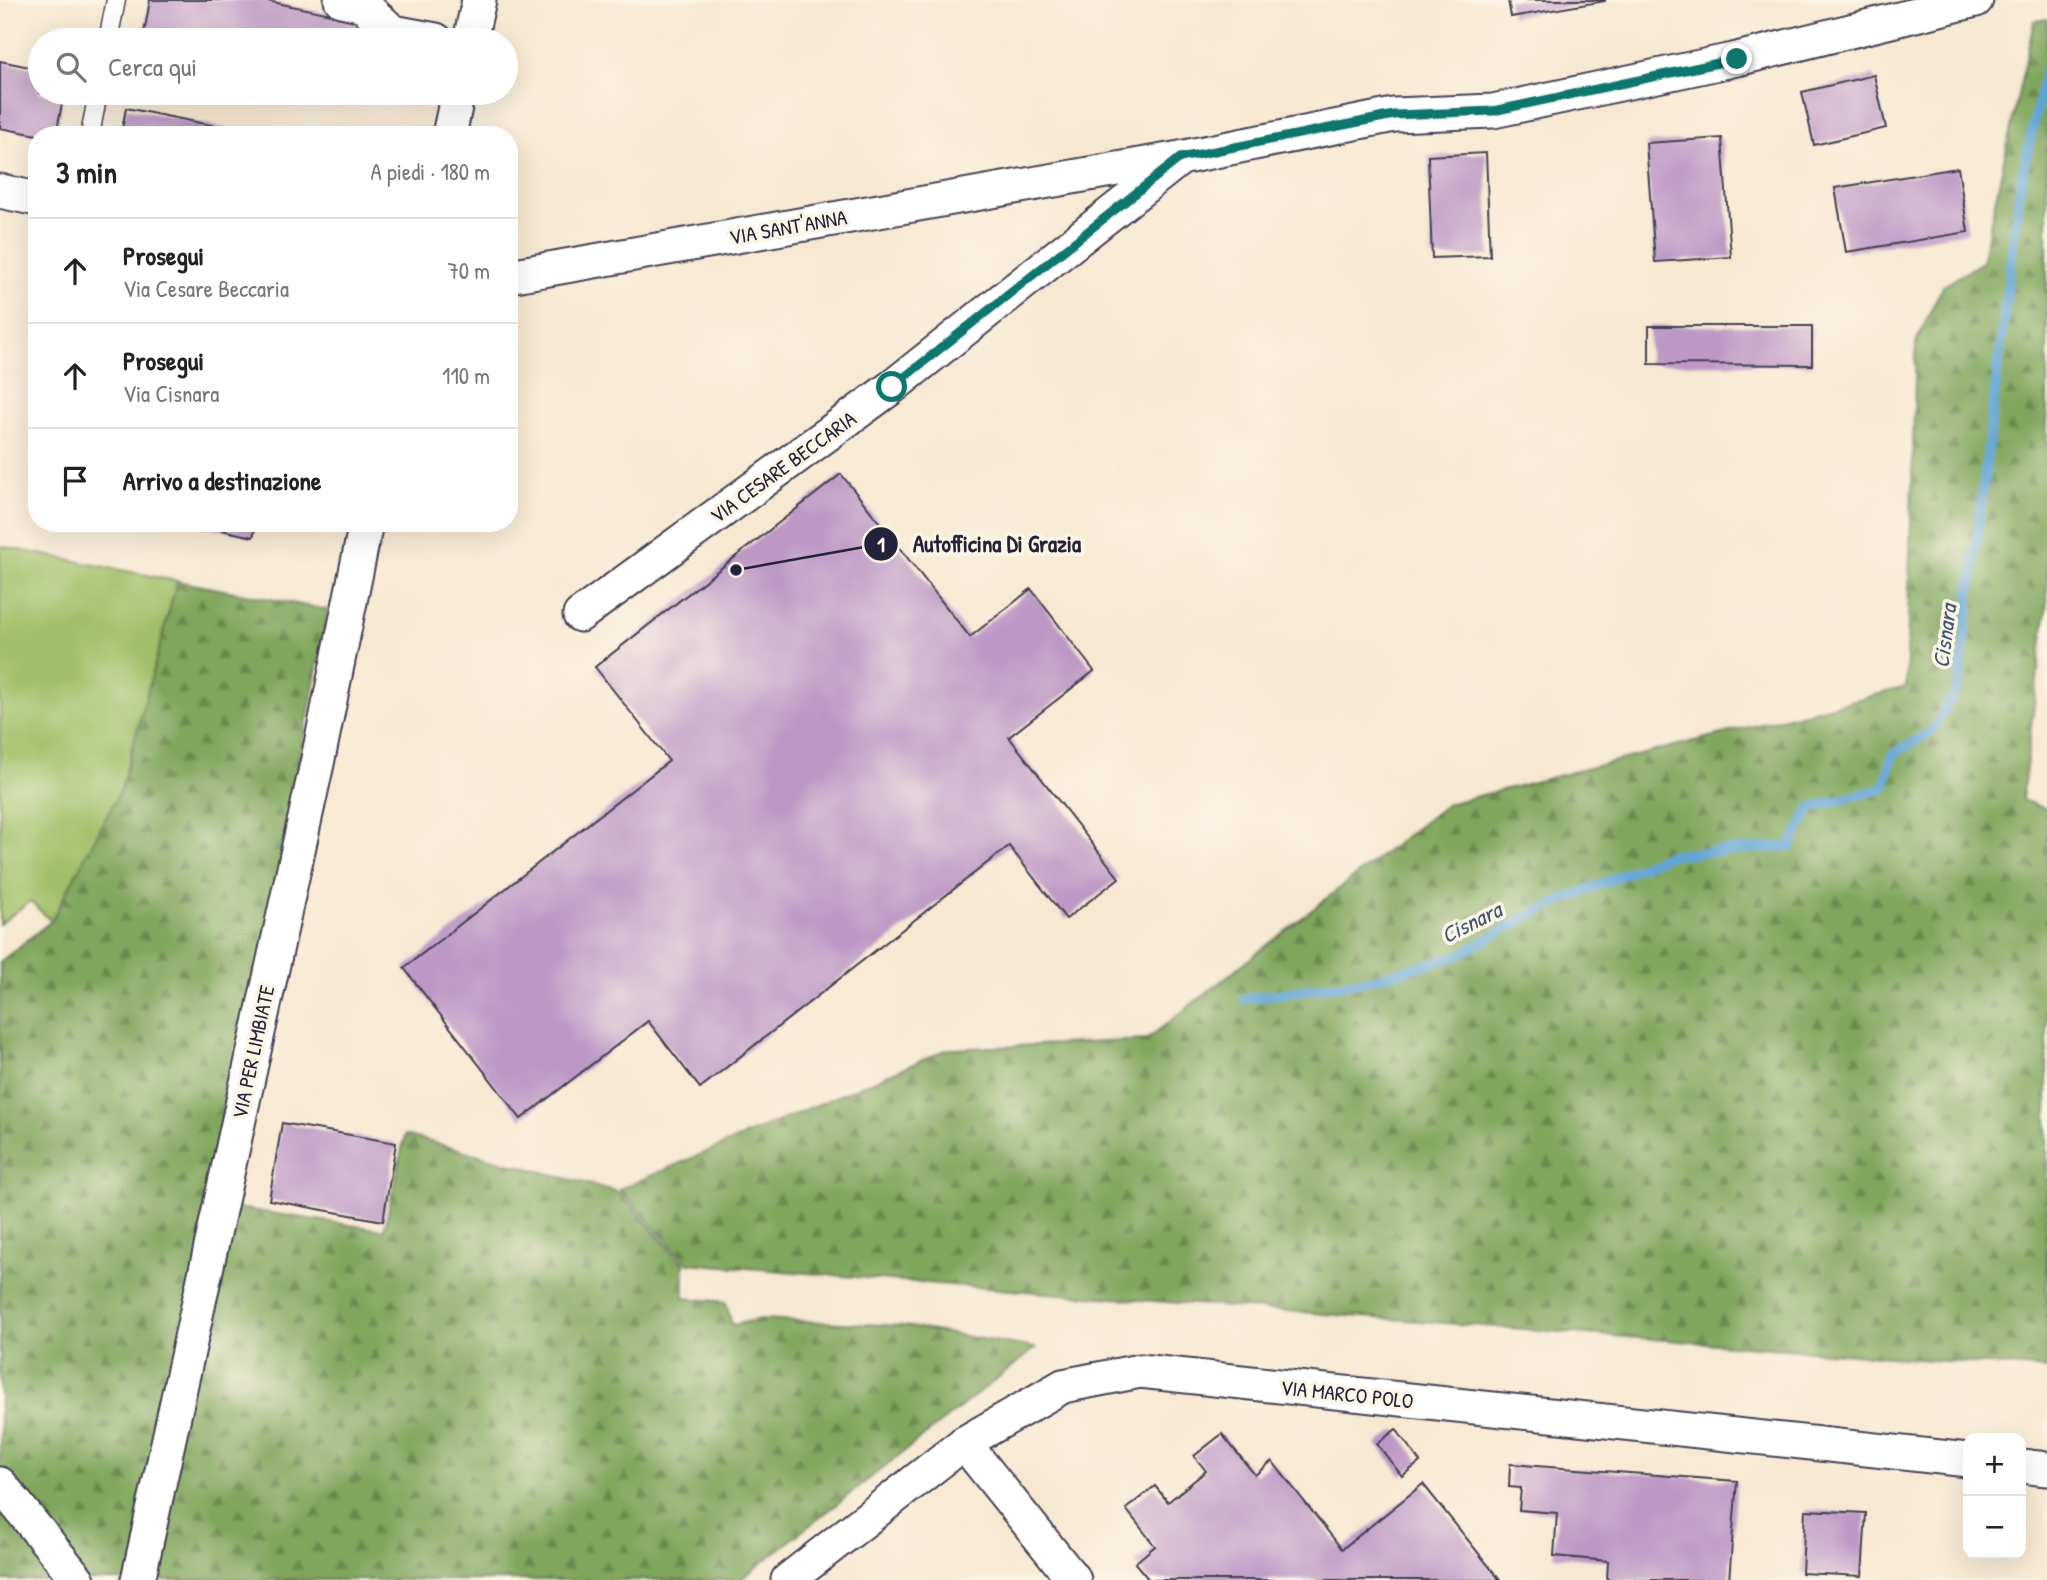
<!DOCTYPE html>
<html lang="it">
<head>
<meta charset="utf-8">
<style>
	:root { --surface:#fff; --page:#f6f6f6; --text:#222; --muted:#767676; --line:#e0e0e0 }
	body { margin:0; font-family:"Patrick Hand",sans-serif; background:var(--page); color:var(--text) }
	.controls { position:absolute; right:21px; bottom:21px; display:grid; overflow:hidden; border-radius:14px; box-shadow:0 7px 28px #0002 }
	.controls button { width:63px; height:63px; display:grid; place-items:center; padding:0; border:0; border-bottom:2px solid var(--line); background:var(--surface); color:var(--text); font:35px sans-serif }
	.stop { position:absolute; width:21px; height:21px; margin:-16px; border:5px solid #0f766e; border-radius:50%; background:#fff }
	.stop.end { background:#0f766e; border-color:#fff; box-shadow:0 2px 7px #0008 }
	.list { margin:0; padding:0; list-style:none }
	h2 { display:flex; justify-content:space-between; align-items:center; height:91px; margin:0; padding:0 28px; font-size:30px }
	h2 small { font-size:23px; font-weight:400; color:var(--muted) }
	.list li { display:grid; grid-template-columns:46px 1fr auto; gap:21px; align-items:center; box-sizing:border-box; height:105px; padding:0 28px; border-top:2px solid var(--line) }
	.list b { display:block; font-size:26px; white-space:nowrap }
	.list p { margin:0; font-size:23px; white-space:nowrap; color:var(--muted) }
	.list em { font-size:23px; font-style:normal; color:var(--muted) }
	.icon { flex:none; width:38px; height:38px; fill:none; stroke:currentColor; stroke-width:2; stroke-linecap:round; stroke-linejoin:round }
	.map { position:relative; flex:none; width:2047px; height:1580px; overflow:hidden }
	.search { position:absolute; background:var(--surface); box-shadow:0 7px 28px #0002; left:28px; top:28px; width:490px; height:77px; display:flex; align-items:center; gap:18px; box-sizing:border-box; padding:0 24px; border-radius:38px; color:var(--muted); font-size:26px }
	.panel { position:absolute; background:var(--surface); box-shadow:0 7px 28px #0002; left:28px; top:126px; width:490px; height:406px; border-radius:28px }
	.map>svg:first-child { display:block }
	.forest { fill:url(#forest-firs); stroke:#50644c; stroke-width:2 }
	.green { fill:#9fbf67; stroke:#607051; stroke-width:2 }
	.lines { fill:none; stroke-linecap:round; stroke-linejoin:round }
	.stream { stroke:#61a4d5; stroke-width:10 }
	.building { fill:#bd98c6 }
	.service-casing { stroke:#424052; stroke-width:21 }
	.minor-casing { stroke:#424052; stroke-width:37 }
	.service { stroke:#fff; stroke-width:18 }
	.minor { stroke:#fff; stroke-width:33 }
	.route { stroke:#0f766e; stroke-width:9 }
	.labels { text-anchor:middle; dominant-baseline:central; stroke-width:7; stroke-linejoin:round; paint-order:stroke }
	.street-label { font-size:21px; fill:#22223b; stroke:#fcf5e5 }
	.water-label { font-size:23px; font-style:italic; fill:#3b5679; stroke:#fcf5e5 }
	.leader { fill:none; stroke:#22223b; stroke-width:2.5 }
	.callout-dot { fill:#22223b; stroke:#fcf5e5; stroke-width:2.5 }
	.mark-label { font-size:21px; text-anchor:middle; font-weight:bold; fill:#fff }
	.callout-label { font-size:23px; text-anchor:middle; font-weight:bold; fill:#22223b; stroke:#fcf5e5; stroke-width:7; stroke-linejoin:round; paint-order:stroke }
</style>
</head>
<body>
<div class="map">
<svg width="2047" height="1580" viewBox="0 0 2047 1580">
	<defs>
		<pattern id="forest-firs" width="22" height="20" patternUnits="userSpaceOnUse" patternTransform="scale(1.75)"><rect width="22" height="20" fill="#7fa65c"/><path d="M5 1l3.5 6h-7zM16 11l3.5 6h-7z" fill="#68874d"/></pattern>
	</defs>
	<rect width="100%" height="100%" fill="#fcf5e5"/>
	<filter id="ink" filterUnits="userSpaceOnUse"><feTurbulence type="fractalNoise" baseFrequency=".0143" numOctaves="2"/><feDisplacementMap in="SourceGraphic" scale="14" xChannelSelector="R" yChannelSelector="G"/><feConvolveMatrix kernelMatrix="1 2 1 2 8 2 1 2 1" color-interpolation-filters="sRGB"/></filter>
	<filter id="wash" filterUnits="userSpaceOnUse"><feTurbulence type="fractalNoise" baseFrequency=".00686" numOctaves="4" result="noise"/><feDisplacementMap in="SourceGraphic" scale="28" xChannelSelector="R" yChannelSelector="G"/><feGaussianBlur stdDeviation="1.57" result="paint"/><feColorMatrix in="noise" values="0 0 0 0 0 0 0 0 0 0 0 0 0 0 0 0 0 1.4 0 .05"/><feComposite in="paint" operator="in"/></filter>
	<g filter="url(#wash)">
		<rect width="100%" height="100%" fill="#f7e8d1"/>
		<!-- forest -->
		<g class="forest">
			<polygon points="2047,19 2047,601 2022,800 2047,809 2047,1369 1047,1293 687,1263 619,1189 948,1049 1146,1040 1447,804 1906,687 1916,342 1942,287 1982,262 2034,21"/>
			<polygon points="177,581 328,610 216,1205 384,1230 405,1135 618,1192 684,1264 684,1298 726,1302 732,1325 761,1319 905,1326 1036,1348 740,1580 0,1580 0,962 51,921 121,789"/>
		</g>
		<!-- green -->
		<polygon class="green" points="0,546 177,581 121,789 51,921 30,901 0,924"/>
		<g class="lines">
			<!-- stream -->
			<polyline class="stream" points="1244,999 1364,981 1455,957 1534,913 1668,855 1791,846 1810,808 1884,788 1893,754 1932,731 1959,685 2020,186 2047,64"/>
		</g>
		<g id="blocks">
			<!-- building -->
			<g class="building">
				<polygon points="150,0 262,0 365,21 362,40 150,40 143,39"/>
				<polygon points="1508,0 1605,0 1605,1 1511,17"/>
				<polygon points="0,61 40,69 40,93 64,93 56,135 37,135 0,128"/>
				<polygon points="1874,75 1886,128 1814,145 1802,92"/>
				<polygon points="126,108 255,134 255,135 121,135"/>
				<polygon points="1722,138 1731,257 1655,262 1646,143"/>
				<polygon points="1486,153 1490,256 1432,258 1428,156"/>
				<polygon points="1958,168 1968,232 1846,252 1835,188"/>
				<polygon points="1649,326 1812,326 1812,365 1649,364"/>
				<polygon points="841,474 970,637 1031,589 1094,671 1009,737 1119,878 1066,919 1009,846 700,1088 648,1021 521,1119 404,968 669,761 595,667"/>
				<polygon points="190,523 256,523 253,537"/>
				<polygon points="282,1123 396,1143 383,1221 269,1200"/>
				<polygon points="1396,1429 1420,1462 1402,1476 1377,1444"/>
				<polygon points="1222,1434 1255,1475 1272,1461 1342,1549 1423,1484 1500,1580 1149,1580 1135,1563 1155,1546 1126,1509 1155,1486 1168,1502 1206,1471 1194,1456"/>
				<polygon points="1510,1464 1737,1481 1729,1580 1607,1580 1608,1561 1554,1556 1557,1513 1519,1510 1521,1488 1509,1487"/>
				<polygon points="1805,1510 1866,1513 1862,1576 1802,1573"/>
			</g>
		</g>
	</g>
	<g filter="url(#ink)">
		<use href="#blocks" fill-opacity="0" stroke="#424052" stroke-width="2"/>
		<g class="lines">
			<defs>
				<g id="service">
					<polyline points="108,40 116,0"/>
					<polyline points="90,135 98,93"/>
				</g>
				<g id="minor">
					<polyline points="341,0 363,5 393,32 436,40"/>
					<polyline points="470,40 479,0"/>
					<polyline points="449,135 458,93"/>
					<polyline points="0,191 37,199"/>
					<polyline points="509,276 1180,158 1394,115 1493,111 1737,59 1976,0"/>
					<polyline points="580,615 892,387 1177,161"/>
					<polyline points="964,1443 1074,1580"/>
					<polyline points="2021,1466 2047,1469"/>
					<polyline points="0,1484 78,1580"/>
					<polyline points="138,1580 318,759 366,523"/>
					<polyline points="788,1580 964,1443 1063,1386 1140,1371 1968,1460"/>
				</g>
			</defs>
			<!-- service casing -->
			<use href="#service" class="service-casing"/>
			<!-- minor casing -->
			<use href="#minor" class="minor-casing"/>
			<!-- service -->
			<use href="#service" class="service"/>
			<!-- minor -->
			<use href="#minor" class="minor"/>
		</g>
	</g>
	<g class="lines" filter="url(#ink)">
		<!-- route -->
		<polyline class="route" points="892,387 1180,158 1394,115 1493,111 1737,59"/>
	</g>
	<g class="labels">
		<!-- street labels -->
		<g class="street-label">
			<text transform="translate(788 227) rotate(-10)">VIA SANT'ANNA</text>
			<text transform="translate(783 467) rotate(-36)">VIA CESARE BECCARIA</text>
			<text transform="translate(253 1052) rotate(-78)">VIA PER LIMBIATE</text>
			<text transform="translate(1347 1394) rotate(6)">VIA MARCO POLO</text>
		</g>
		<!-- water labels -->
		<g class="water-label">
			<text transform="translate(1944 636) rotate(-83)">Cisnara</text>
			<text transform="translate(1471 922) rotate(-27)">Cisnara</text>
		</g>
	</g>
	<!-- callouts -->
	<path class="leader" d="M736 570L881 544"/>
	<g class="callout-dot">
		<circle cx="736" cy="570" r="7"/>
		<circle cx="881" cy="544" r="18"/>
	</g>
	<g class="mark-label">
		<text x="881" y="552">1</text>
	</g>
	<g class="callout-label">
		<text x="997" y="552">Autofficina Di Grazia</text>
	</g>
</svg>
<div class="controls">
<button>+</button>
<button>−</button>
</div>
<div class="stop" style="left:892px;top:387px"></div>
<div class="stop end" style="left:1737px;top:59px"></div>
<div class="search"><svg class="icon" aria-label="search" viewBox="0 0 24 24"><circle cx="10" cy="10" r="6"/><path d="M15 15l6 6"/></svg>Cerca qui</div>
<section class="panel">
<h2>3 min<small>A piedi · 180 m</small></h2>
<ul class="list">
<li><svg class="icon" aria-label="ahead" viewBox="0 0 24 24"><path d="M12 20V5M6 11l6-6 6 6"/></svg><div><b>Prosegui</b><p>Via Cesare Beccaria</p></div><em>70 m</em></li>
<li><svg class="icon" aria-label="ahead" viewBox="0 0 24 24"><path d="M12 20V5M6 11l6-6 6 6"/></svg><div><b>Prosegui</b><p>Via Cisnara</p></div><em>110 m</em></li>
<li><svg class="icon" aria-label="arrive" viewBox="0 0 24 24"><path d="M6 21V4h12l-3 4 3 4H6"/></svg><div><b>Arrivo a destinazione</b></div></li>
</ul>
</section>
</div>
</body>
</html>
